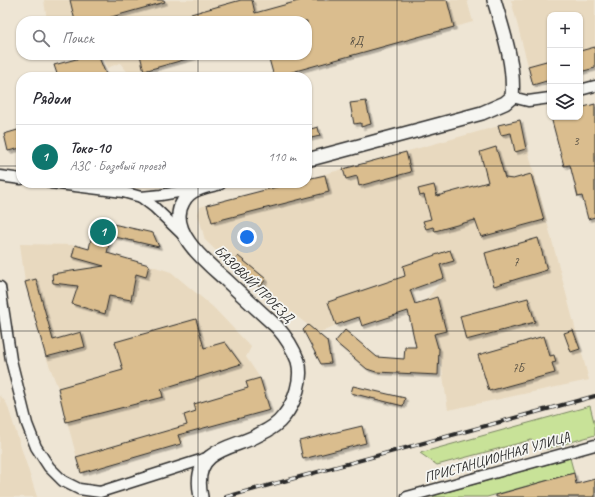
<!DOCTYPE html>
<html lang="ru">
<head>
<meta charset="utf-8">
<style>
	:root { --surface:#fff; --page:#f7f7f7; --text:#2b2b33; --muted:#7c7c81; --line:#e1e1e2; --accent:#0f766e }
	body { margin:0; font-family:Caveat,sans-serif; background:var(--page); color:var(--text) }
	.controls { position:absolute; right:12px; top:12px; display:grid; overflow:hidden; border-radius:8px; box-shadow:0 1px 3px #0004 }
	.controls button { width:36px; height:36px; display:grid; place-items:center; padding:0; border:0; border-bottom:1px solid var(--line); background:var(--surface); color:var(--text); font:20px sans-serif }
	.you { position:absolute; left:247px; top:237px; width:14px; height:14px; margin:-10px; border:3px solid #fff; border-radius:50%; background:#1a73e8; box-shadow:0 0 0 6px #1a73e833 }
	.badge { display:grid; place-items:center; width:26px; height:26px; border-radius:50%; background:var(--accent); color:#fff; font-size:13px; font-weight:700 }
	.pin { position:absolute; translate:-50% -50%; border:2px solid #fff; box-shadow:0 1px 4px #0006 }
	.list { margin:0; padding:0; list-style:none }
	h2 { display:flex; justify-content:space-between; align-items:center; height:52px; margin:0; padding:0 16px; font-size:17px }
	h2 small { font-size:13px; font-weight:400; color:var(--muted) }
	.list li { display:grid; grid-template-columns:26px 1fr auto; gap:12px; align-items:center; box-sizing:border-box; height:64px; padding:0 16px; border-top:1px solid var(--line) }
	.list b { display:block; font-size:15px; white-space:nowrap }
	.list p { margin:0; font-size:13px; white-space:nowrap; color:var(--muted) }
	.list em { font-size:13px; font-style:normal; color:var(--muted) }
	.icon { flex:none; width:22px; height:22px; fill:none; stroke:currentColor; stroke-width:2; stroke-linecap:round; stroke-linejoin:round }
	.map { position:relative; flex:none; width:595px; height:497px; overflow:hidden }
	.search { position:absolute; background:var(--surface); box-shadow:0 1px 3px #0004; left:16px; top:16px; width:296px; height:44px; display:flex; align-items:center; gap:10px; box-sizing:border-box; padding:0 14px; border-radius:16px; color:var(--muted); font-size:15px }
	.panel { position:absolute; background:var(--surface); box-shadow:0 1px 3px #0004; left:16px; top:72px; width:296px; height:116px; border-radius:16px }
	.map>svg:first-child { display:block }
	.built { fill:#e8d9bf }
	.green { fill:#c8e298; stroke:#7a8662 }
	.building { fill:#dabd8e; stroke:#2b2b2b; filter:url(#shadow) }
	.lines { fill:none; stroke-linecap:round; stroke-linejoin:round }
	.minor-casing { stroke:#2b2b2b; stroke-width:13 }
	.tertiary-casing { stroke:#2b2b2b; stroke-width:16 }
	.minor { stroke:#f6f6f2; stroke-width:10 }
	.tertiary { stroke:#f6f6f2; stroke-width:13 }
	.rail-casing { stroke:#2b2b2b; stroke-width:4 }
	.rail { stroke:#f6f6f2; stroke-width:2.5; stroke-dasharray:8; stroke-linecap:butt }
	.grid { fill:none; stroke:#2b2b2b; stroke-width:1; stroke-opacity:0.55 }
	.labels { text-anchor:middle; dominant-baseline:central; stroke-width:3.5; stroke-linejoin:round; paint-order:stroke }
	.number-label { font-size:12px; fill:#575044 }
	.street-label { font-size:14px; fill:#2b2b2b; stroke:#f6f6f2 }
</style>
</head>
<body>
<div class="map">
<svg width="595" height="497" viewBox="0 0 595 497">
	<defs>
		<filter id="shadow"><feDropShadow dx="2.5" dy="2.5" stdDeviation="0" flood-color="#0004"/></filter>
	</defs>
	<rect width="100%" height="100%" fill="#eee5d4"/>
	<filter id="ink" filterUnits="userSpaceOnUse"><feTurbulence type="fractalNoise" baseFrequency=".025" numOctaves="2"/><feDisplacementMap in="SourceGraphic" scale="8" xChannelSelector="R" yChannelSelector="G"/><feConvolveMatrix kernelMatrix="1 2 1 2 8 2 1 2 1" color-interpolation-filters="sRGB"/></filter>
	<g filter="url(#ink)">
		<!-- built -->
		<g class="built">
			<polygon points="44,0 467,0 473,22 274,77 268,55 307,55 307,21 47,21"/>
			<polygon points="511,0 595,0 595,68 580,72 580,15 550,15 550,80 533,85"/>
			<polygon points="103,55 202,55 130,75 120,63 107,68"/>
			<polygon points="520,120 589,380 448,410 439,348 425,301 444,278 411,290 413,300 336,325 318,333 231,265 205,240 198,214 200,207 207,205 292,183 307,183 307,179"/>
			<polygon points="20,244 75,245 149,265 171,272 213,307 251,347 246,357 260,378 270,410 189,432 181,444 81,473 58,388 46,357 25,282"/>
			<polygon points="0,395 7,404 37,497 0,497"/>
		</g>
		<!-- green -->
		<g class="green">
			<polygon points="590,406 595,426 595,435 547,449 531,440 437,465 420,453"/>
			<polygon points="570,458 574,473 487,497 428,497"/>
		</g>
		<!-- building -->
		<g class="building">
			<polygon points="70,0 164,0 165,2 97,21 75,21"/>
			<polygon points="241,0 252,0 255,13 302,0 447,0 454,27 274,77 268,55 307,55 307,21 173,21 173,19"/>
			<polygon points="595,47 595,68 580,72 580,51"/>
			<polygon points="91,55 98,55 107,77 58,77 54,65"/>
			<polygon points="140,55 194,55 194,57 144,71"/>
			<polygon points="550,60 550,80 533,85 528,66"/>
			<polygon points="366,101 371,124 361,127 361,123 354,124 350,103"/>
			<polygon points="595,104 595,217 588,219 582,196 578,197 570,165 564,166 551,117 580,117 580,108"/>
			<polygon points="520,120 526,149 515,152 511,133 501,135 498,125"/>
			<polygon points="318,127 320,136 307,139 307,130"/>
			<polygon points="21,129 21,148 8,151 4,134"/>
			<polygon points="496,147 505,178 513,179 531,174 544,220 481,237 475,220 435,231 433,227 426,229 423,221 431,219 424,195 420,196 418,189 434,185 437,196 488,182 480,152"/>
			<polygon points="406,152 411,172 359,186 357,176 346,179 343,169"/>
			<polygon points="325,175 329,192 212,222 207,205 292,183 307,183 307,179"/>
			<polygon points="95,220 153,233 159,247 111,236 107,253 149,265 146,277 136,274 131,300 109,296 105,314 72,304 78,286 53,283 52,274 104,266 72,257 75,245 89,249"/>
			<polygon points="538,238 547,270 494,286 485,253"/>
			<polygon points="450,250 454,261 440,265 444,278 410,290 415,304 437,297 446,331 434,334 438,348 439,348 438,375 376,372 367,369 335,342 345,330 377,357 404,359 405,347 416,347 408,311 362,326 359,317 336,325 328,302 405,276 403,266"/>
			<polygon points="238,256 266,279 260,287 231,265"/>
			<polygon points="36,279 53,340 81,332 85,347 46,357 25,282"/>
			<polygon points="528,298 535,322 466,340 460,316"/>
			<polygon points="196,319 204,348 225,342 241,364 161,389 163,397 66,422 58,388 123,370 115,342"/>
			<polygon points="308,325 327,341 331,363 321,364 303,330"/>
			<polygon points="573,330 580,349 571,352 564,333"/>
			<polygon points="544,336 550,356 554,355 556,362 552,363 555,373 489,391 478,355"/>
			<polygon points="260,378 270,410 178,435 181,444 81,473 76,457 187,425 184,415 196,411 194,404 248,388 246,382"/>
			<polygon points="353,386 405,398 403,406 351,393"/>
			<polygon points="362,426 366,443 303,459 299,441"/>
			<polygon points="574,473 576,484 595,479 595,497 496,497 496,495"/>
		</g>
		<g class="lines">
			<defs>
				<g id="minor">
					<polyline points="580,90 595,86"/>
					<polyline points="512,97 528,101 550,98"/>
					<polyline points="0,176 21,179"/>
					<polyline points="51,183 123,192 141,197 161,195 195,189"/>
					<polyline points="141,197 154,207 182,234"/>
					<polyline points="0,287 11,360 27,424 36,447 49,467 63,481 79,489 100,492 210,457"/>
					<polyline points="407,497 595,445"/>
				</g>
				<g id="tertiary">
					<path d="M307,160L482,113L505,103L512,97C515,64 503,31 494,0"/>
					<path d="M201,497C198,483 198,467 210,457C223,446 245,443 260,434C269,430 278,424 284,416C295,402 303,379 298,361C293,348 286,337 277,327C259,311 242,295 225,279C207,263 166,230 183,202C186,196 192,191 198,189C205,186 212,185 219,183"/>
				</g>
			</defs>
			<!-- minor casing -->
			<use href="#minor" class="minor-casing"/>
			<!-- tertiary casing -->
			<use href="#tertiary" class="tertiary-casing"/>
			<!-- minor -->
			<use href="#minor" class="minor"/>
			<!-- tertiary -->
			<use href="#tertiary" class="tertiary"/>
			<defs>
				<polyline id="rail" points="226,497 595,396"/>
			</defs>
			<!-- rail casing -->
			<use href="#rail" class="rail-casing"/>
			<!-- rail -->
			<use href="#rail" class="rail"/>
		</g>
	</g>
	<!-- grid -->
	<path class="grid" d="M198,0V21M397,0V497M198,55V77M0,166H21M307,166H595M198,183V497M0,331H595"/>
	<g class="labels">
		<!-- number labels -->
		<g class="number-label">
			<text x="356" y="41">8Д</text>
			<text x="576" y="141">3</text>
			<text x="516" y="262">7</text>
			<text x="518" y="368">7Б</text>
		</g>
		<!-- street labels -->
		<g class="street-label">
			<text transform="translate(254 284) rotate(44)">БАЗОВЫЙ ПРОЕЗД</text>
			<text transform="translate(497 457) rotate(-16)">ПРИСТАНЦИОННАЯ УЛИЦА</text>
		</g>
	</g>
</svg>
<div class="controls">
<button>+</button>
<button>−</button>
<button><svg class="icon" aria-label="layers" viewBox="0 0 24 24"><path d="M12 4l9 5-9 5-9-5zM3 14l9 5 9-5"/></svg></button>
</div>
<div class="you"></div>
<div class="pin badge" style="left:103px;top:232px">1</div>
<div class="search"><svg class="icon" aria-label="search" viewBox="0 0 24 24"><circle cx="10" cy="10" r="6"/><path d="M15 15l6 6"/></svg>Поиск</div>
<section class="panel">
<h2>Рядом<small></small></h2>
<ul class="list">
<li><span class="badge">1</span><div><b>Токо-10</b><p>АЗС · Базовый проезд</p></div><em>110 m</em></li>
</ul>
</section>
</div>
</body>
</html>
